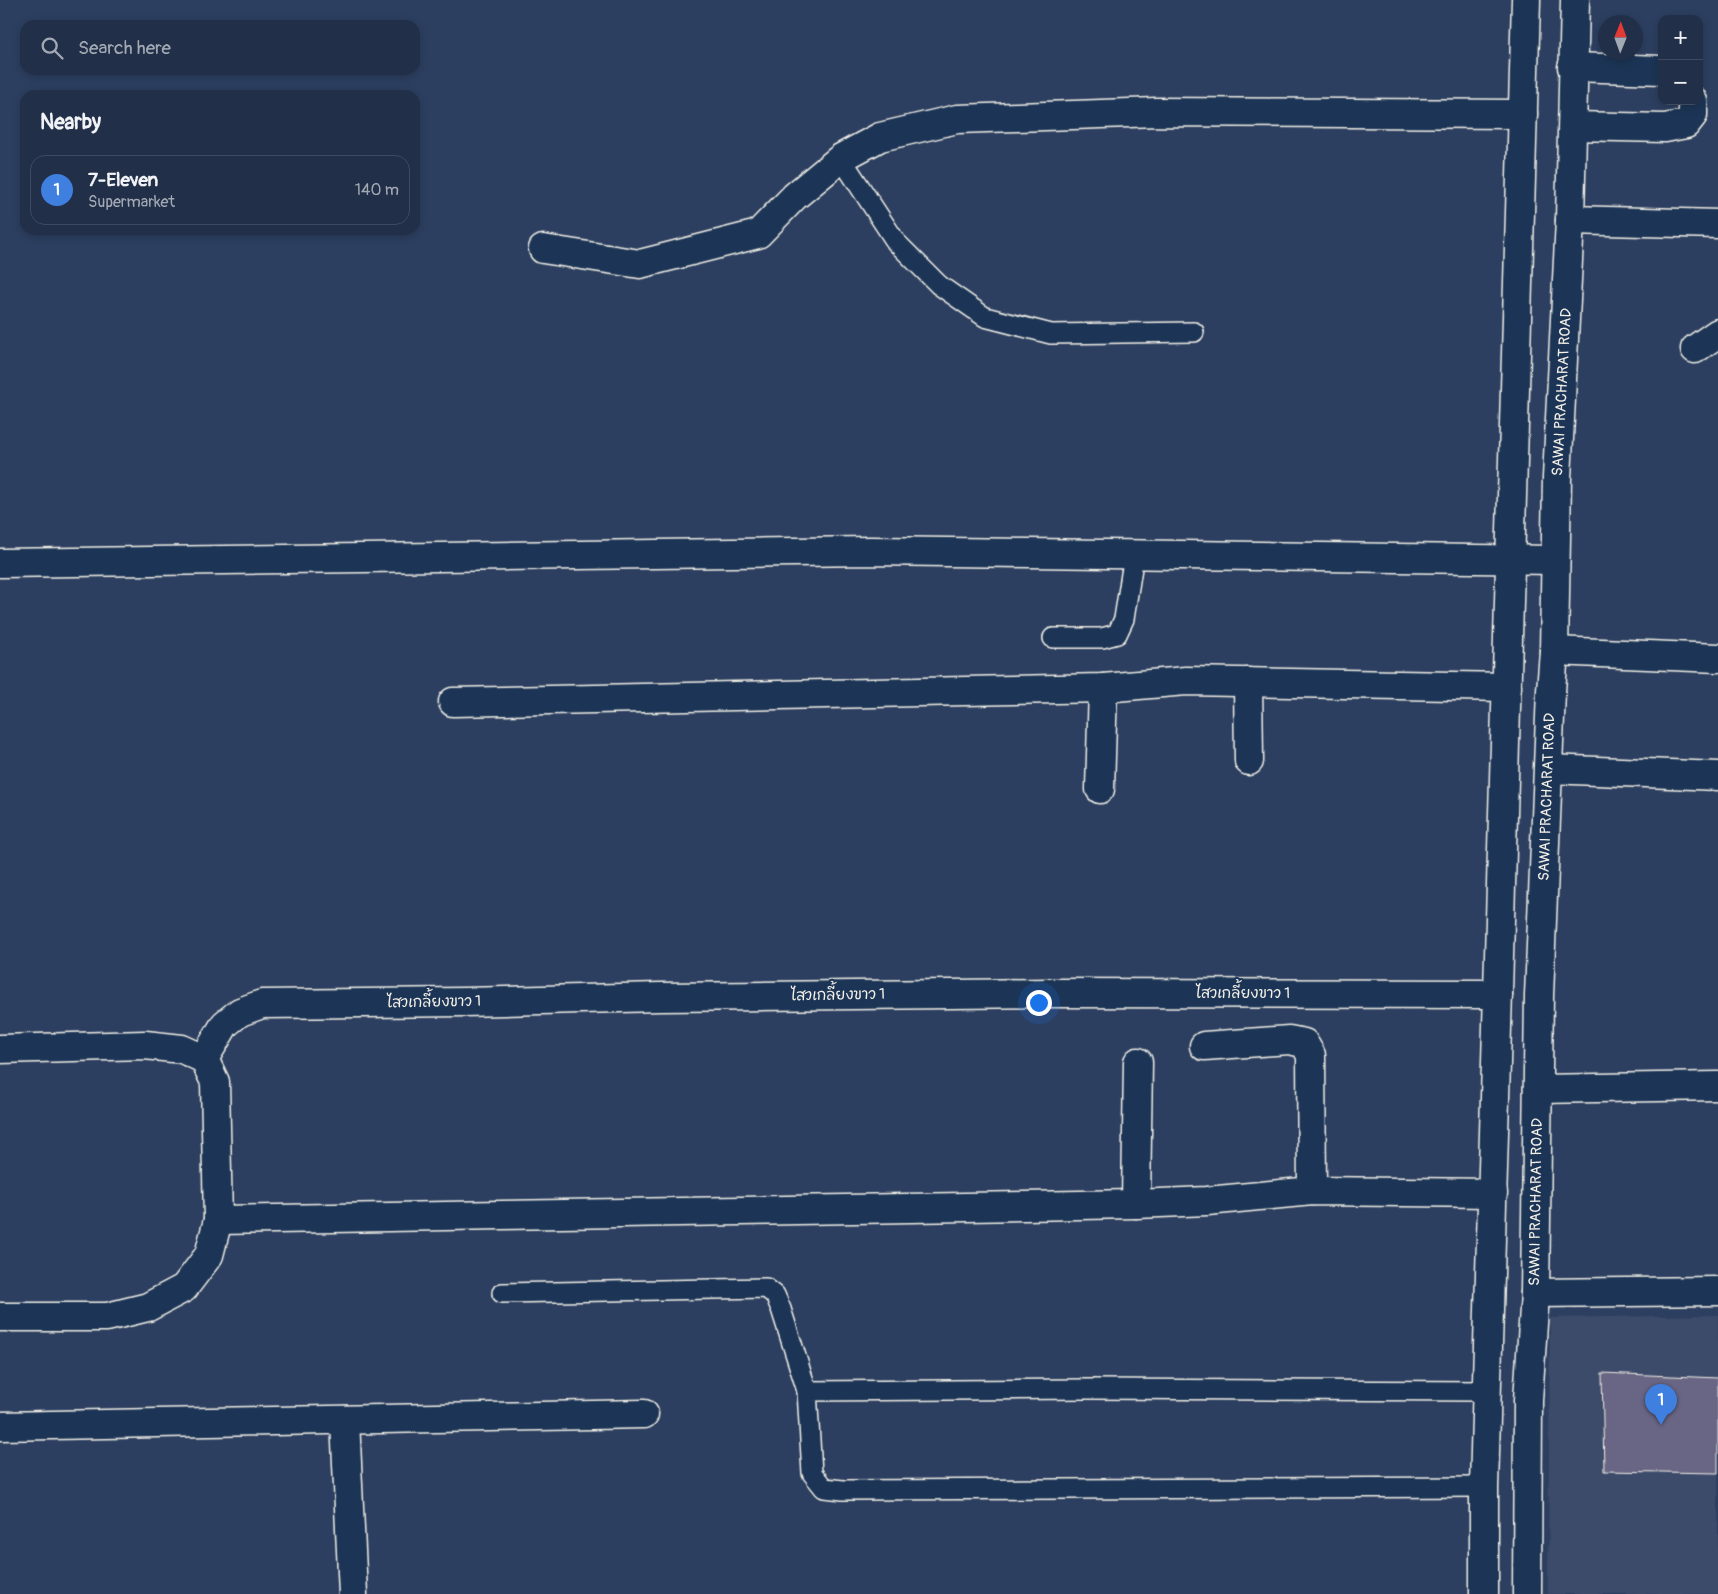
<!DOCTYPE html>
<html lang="en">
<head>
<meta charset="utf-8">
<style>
	:root { --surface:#212f48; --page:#29374f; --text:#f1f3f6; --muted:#a2a9b4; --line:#3e4a60; --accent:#ffd166 }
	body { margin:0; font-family:Pangolin,"Playpen Sans Thai",sans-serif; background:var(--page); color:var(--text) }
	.controls { position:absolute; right:15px; top:15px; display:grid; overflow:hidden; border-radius:10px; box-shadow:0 2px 8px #0003 }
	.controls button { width:45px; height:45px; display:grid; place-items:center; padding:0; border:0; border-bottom:1px solid var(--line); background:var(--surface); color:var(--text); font:25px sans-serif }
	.compass { position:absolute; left:1598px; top:15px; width:45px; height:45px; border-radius:50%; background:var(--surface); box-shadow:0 2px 8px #0003; rotate:1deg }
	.you { position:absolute; left:1038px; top:1002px; width:18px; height:18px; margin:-12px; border:4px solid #fff; border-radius:50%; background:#1a73e8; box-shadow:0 0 0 8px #1a73e833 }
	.badge { display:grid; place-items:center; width:32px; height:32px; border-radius:50%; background:var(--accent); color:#fff; font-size:16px; font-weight:700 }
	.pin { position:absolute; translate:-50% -41px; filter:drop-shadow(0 1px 2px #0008) }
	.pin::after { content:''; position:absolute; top:26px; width:18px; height:15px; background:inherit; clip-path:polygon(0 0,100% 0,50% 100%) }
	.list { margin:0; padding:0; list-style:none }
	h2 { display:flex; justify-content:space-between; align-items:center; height:65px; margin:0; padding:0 20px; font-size:21px }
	h2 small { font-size:16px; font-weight:400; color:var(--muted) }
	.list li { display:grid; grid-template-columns:32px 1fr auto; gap:15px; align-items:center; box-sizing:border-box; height:70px; margin:0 10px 10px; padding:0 10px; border:1px solid var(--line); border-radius:15px }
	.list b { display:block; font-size:19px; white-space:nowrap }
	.list p { margin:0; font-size:16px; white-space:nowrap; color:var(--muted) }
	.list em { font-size:16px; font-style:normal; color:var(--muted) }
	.icon { flex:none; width:28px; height:28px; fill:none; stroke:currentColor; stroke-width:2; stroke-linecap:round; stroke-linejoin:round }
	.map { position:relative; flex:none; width:1718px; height:1594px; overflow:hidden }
	.search { position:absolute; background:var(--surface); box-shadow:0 2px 8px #0003; left:20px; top:20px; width:400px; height:55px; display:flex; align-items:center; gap:12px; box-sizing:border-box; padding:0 18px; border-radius:15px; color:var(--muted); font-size:19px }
	.panel { position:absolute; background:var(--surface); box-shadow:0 2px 8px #0003; left:20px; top:90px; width:400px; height:145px; border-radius:15px }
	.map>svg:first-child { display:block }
	.built { fill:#3e4b6b }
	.building { fill:#696685; stroke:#f4f1e8 }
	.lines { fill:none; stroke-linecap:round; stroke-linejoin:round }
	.lane-casing { stroke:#f4f1e8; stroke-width:22 }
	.street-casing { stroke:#f4f1e8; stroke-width:31 }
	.secondary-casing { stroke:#f4f1e8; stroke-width:31 }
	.lane { stroke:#1d3557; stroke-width:19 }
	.street { stroke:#1d3557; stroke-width:28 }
	.secondary { stroke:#1d3557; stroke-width:28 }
	.labels { text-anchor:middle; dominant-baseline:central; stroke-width:4; stroke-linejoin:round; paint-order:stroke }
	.street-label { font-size:15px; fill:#f4f1e8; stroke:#1d3557 }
</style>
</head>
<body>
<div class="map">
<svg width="1718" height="1594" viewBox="0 0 1718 1594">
	<rect width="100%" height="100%" fill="#2c3f60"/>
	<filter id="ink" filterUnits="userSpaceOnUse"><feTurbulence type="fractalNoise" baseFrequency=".02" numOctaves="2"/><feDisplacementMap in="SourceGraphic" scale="10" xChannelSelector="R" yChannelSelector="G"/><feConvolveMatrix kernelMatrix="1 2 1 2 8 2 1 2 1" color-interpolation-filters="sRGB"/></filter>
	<g filter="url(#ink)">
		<!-- built -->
		<polygon class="built" points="1718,1315 1718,1594 1548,1594 1550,1318"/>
		<!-- building -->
		<polygon class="building" points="1602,1373 1718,1378 1718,1473 1604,1471"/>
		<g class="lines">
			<defs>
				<g id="lane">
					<polyline points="841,158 896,242 939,285 985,317 1051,334 1194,332"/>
					<polyline points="1053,638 1102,638 1117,634 1124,619 1134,555"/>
					<polyline points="502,1293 766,1288 775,1295 781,1309 807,1391"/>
					<polyline points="1484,1487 843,1490 824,1488 812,1473 807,1391 1090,1389 1487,1391"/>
				</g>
				<g id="street">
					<polyline points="1572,67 1662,70"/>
					<polyline points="1573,126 1665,128 1686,124 1693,115 1693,101"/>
					<polyline points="1570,220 1718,224"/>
					<polyline points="543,249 640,264 758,234 795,196 841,158 880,137 957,119 1157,112 1523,114"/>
					<polyline points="1695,349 1718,333"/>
					<polyline points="0,563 871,551 1555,560"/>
					<polyline points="1554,651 1718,658"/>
					<polyline points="1248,682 1249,761"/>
					<polyline points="453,702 1103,688 1186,681 1507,687"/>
					<polyline points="1549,769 1718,776"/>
					<polyline points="1100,789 1103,688"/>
					<polyline points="1204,1046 1289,1040 1304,1043 1311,1055 1312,1191"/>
					<polyline points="0,1049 145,1045 182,1049 204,1059 215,1082 218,1220 209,1255 184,1288 148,1307 107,1317 0,1317"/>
					<polyline points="204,1059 225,1024 240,1012 262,1004 464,1002 660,997 1052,993 1498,994"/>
					<polyline points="1538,1089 1718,1086"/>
					<polyline points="1136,1204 1138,1062"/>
					<polyline points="218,1220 1136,1204 1207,1201 1312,1191 1493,1193"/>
					<polyline points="1535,1293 1718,1291"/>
					<polyline points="345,1420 353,1594"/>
					<polyline points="0,1426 644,1414"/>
				</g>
				<g id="secondary">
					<polyline points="1484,1594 1484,1487 1526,0"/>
					<polyline points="1527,1594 1528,1400 1535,1293 1539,996 1551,691 1554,651 1557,478 1570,220 1575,0"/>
				</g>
			</defs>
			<!-- lane casing -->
			<use href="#lane" class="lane-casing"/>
			<!-- street casing -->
			<use href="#street" class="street-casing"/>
			<!-- secondary casing -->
			<use href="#secondary" class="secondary-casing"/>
			<!-- lane -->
			<use href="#lane" class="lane"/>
			<!-- street -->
			<use href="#street" class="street"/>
			<!-- secondary -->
			<use href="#secondary" class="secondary"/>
		</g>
	</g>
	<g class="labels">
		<!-- street labels -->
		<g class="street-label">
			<text transform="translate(1562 392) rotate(-87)">SAWAI PRACHARAT ROAD</text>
			<text transform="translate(1547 797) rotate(-88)">SAWAI PRACHARAT ROAD</text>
			<text x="1243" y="993">ไสวเกลี้ยงขาว 1</text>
			<text transform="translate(838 995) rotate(-1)">ไสวเกลี้ยงขาว 1</text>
			<text transform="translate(434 1002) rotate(-1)">ไสวเกลี้ยงขาว 1</text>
			<text transform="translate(1536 1202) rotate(-89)">SAWAI PRACHARAT ROAD</text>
		</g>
	</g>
</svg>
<div class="controls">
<button>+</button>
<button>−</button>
</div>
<svg class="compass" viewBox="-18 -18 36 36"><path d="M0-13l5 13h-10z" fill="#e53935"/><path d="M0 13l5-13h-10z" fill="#a2a9b4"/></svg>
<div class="you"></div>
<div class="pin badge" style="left:1661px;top:1425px;background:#3f7fe0">1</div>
<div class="search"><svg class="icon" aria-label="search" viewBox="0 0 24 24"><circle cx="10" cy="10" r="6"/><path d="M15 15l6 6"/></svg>Search here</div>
<section class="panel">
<h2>Nearby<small></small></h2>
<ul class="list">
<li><span class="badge" style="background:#3f7fe0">1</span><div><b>7-Eleven</b><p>Supermarket</p></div><em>140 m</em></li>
</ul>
</section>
</div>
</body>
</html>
